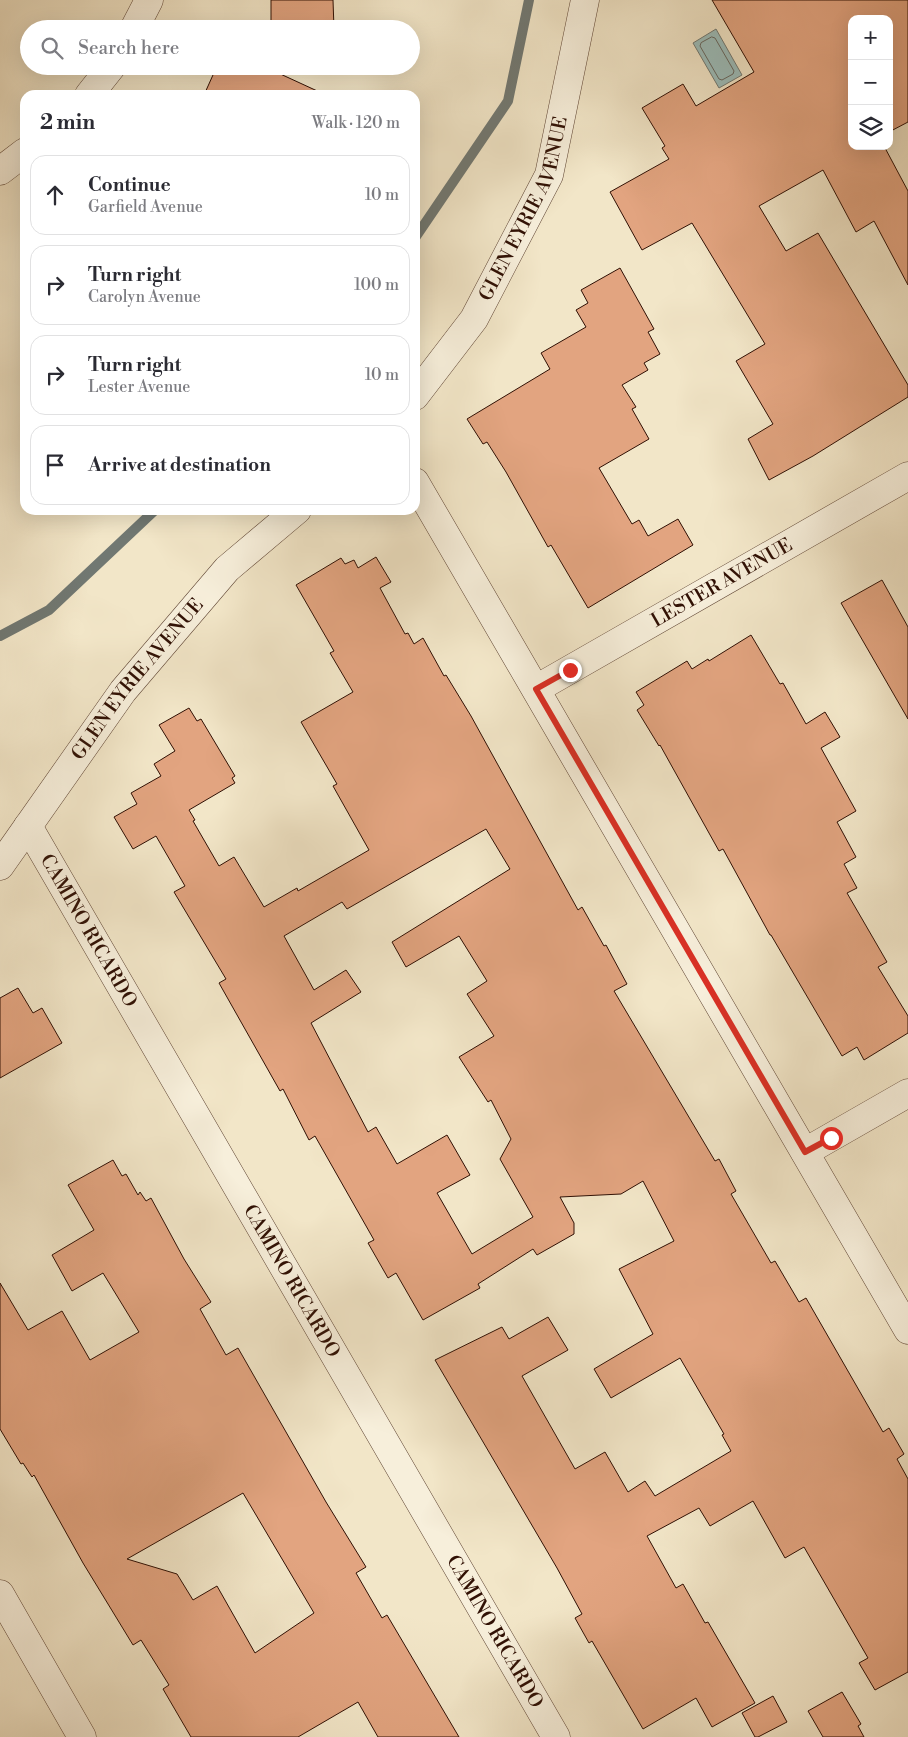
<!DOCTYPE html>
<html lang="en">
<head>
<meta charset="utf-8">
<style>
	:root { --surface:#fff; --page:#f2f2f3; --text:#2b2b33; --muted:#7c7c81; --line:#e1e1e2 }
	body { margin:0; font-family:"Libre Bodoni",serif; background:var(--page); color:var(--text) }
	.controls { position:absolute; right:15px; top:15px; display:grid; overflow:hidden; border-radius:10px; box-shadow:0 5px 20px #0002 }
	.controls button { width:45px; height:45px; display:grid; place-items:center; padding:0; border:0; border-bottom:1px solid var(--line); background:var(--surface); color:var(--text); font:25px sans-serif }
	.stop { position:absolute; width:15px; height:15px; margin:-11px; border:4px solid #d93025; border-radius:50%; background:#fff }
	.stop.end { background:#d93025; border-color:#fff; box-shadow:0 1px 5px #0008 }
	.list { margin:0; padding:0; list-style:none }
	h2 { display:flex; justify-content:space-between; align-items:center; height:65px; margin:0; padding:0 20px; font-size:21px }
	h2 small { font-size:16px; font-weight:400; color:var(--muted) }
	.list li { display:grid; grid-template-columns:32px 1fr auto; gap:15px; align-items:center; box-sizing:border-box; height:80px; margin:0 10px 10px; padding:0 10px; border:1px solid var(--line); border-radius:15px }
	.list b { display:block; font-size:19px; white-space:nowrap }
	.list p { margin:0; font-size:16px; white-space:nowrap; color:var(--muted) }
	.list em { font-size:16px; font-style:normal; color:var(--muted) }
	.icon { flex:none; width:28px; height:28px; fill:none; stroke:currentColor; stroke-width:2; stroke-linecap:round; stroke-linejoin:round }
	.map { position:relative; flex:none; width:908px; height:1737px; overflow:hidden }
	.search { position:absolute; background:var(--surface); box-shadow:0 5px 20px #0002; left:20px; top:20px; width:400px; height:55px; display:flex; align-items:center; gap:12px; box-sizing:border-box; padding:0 18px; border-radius:28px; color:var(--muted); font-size:19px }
	.panel { position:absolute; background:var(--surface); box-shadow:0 5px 20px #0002; left:20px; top:90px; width:400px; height:425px; border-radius:15px }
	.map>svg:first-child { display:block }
	.water { fill:#9cbebc; stroke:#717872 }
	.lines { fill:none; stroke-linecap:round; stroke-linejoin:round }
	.shore { stroke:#666760; stroke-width:1 }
	.stream { stroke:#717872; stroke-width:10 }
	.building { fill:#e2a480; stroke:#301004; fill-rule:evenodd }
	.street-casing { stroke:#604635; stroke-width:29 }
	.street { stroke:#f7efdb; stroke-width:28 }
	.route { stroke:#d93025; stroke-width:6 }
	.labels { text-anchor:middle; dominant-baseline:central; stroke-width:4; stroke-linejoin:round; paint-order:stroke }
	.street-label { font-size:19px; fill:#301004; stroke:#f7efdb }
</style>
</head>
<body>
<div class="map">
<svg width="908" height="1737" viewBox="0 0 908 1737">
	<rect width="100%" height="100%" fill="#f2e6c8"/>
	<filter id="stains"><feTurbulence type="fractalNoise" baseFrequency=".004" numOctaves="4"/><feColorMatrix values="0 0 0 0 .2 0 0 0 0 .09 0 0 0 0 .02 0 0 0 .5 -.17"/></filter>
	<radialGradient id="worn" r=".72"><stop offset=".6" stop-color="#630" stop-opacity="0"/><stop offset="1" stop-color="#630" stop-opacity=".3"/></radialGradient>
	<!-- water -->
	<polygon class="water" points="716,29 742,75 719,88 693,43"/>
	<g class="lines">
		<!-- shore -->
		<polygon class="shore" points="712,37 715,38 734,71 733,74 722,80 719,79 700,46 701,43"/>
		<!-- stream -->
		<g class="stream">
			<polyline points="415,238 508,101 529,0"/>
			<polyline points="0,636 49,610 155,510"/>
		</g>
	</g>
	<!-- building -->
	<g class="building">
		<polygon points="271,0 333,0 334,29 271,29"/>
		<polygon points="712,0 908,0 908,122 889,132 889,19 852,19 852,146 884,146 908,191 908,285 874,221 856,232 823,170 759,206 786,251 818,233 908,385 908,397 813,456 769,480 748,439 773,424 736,361 765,344 692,223 642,250 610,192 669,159 662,148 665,146 642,108 683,84 696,106 754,72"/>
		<polygon points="217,66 263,66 326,95 204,95"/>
		<polygon points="620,268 654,329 648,332 660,354 644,363 648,370 622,385 636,407 632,409 649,439 599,468 632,524 639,520 648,536 678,519 693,545 588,608 551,545 548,547 506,472 487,442 483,444 467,419 550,369 541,353 586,327 576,310 588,303 581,290"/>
		<path d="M376,557L391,582L380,588L405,634L408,633L414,644L423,638L444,676L446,675L471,716L578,910L582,907L604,946L606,945L627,984L614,991L715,1161L719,1159L736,1191L731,1194L771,1263L775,1261L799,1302L806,1298L883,1432L889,1428L904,1454L897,1459L908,1479V1672L875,1690L859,1663L868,1658L804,1547L785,1558L753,1501L710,1526L699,1508L647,1536L676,1588L683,1584L705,1623L708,1622L755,1703L712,1727L696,1698L643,1729L592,1641L589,1643L575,1618L582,1614L557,1568L435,1360L502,1327L509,1339L548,1317L568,1350L522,1376L575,1469L605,1452L628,1492L645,1481L655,1496L731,1451L722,1435L724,1434L680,1358L611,1398L594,1369L653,1334L619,1269L674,1241L643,1181L621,1194L560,1197L574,1223V1234L537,1255L533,1249L478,1284L480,1288L423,1320L396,1273L388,1278L368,1243L374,1240L315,1136L309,1140L283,1089L280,1091L219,983L226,979L174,892L185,886L156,836L133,849L114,817L137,804L131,793L161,776L154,764L175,751L159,725L189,708L197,721L201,719L235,776L232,778L235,783L189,810L195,820L193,821L219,866L234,857L264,907L297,888L298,891L369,850L333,786L337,784L301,722L353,692L330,653L334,651L296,585L341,558L345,564L354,560L358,568ZM486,829L510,869L392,942L406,967L459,936L487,981L467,994L494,1036L459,1057L488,1102L491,1100L511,1139L500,1159L533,1217L472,1254L437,1193L470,1175L447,1135L397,1164L376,1127L368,1132L311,1023L361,992L346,970L314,990L284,936L342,902L347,909Z"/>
		<polygon points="882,580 908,627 908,719 841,603"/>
		<polygon points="751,635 780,684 783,683 806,724 825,712 840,737 821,748 856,811 837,822 856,857 844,864 857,888 847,893 887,962 878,967 908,1016 908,1033 864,1060 857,1047 842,1056 771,935 770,935 723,849 719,851 660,745 659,746 637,710 644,705 636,692 687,661 692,669 708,659 709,661"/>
		<polygon points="18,988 33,1013 42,1008 62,1043 0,1078 0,998"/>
		<path d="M113,1160L122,1176L126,1174L138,1195L140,1192L146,1201L151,1198L184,1259L211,1302L200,1309L226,1355L238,1348L326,1502L366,1567L356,1573L382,1618L387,1615L459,1737H378L358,1702L298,1737H191L163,1689L169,1685L141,1640L133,1645L83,1563L34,1475L32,1477L23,1463L21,1464L0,1429V1283L28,1330L62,1311L90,1360L139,1332L103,1273L72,1291L52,1255L94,1230L68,1185ZM243,1493L314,1613L255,1653L217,1586L193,1600L177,1574L127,1559Z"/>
		<polygon points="842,1692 861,1724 858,1726 864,1737 823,1737 808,1711"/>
		<polygon points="773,1696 787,1722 758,1737 755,1737 742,1713"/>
	</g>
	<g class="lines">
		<defs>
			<g id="street">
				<polyline points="134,29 149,0"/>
				<polyline points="89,95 112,66"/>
				<polyline points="0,171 25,152"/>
				<path id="s1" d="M415,396L474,319L549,175L585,0"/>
				<polyline points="415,482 908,1330"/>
				<path id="s2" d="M536,689L908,476"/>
				<path id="s3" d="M28,826L556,1737"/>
				<path id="s4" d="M0,866L123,691L227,569L297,510"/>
				<polyline points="805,1152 908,1093"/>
				<polyline points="0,1594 82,1737"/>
			</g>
		</defs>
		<!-- street casing -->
		<use href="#street" class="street-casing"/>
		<!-- street -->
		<use href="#street" class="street"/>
	</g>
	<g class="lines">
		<!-- route -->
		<polyline class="route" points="570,670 536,689 805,1152 831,1138"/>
	</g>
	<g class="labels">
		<!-- street labels -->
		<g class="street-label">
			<text stroke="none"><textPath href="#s1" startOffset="219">GLEN EYRIE AVENUE</textPath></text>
			<text stroke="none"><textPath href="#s2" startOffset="214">LESTER AVENUE</textPath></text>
			<text stroke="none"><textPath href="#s4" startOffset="232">GLEN EYRIE AVENUE</textPath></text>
			<text stroke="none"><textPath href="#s3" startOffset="121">CAMINO RICARDO</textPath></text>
			<text stroke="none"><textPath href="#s3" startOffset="526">CAMINO RICARDO</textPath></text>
			<text stroke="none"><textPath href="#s3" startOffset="931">CAMINO RICARDO</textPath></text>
		</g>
	</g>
	<rect width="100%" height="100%" filter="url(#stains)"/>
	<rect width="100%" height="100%" fill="url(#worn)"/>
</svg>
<div class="controls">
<button>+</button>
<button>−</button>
<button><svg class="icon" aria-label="layers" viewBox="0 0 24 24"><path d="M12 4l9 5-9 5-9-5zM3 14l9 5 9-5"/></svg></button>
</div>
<div class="stop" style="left:831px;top:1138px"></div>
<div class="stop end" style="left:570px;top:670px"></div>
<div class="search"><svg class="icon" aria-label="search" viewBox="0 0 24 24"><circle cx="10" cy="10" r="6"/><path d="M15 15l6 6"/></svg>Search here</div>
<section class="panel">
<h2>2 min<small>Walk · 120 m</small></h2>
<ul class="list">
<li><svg class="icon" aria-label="ahead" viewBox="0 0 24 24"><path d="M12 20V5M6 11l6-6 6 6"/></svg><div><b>Continue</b><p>Garfield Avenue</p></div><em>10 m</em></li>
<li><svg class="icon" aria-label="right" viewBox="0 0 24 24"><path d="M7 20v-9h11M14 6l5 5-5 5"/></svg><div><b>Turn right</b><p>Carolyn Avenue</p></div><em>100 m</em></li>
<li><svg class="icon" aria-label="right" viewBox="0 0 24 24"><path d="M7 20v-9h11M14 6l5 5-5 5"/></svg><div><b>Turn right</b><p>Lester Avenue</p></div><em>10 m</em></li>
<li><svg class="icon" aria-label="arrive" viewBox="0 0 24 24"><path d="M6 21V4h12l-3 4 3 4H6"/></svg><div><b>Arrive at destination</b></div></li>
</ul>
</section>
</div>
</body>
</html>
